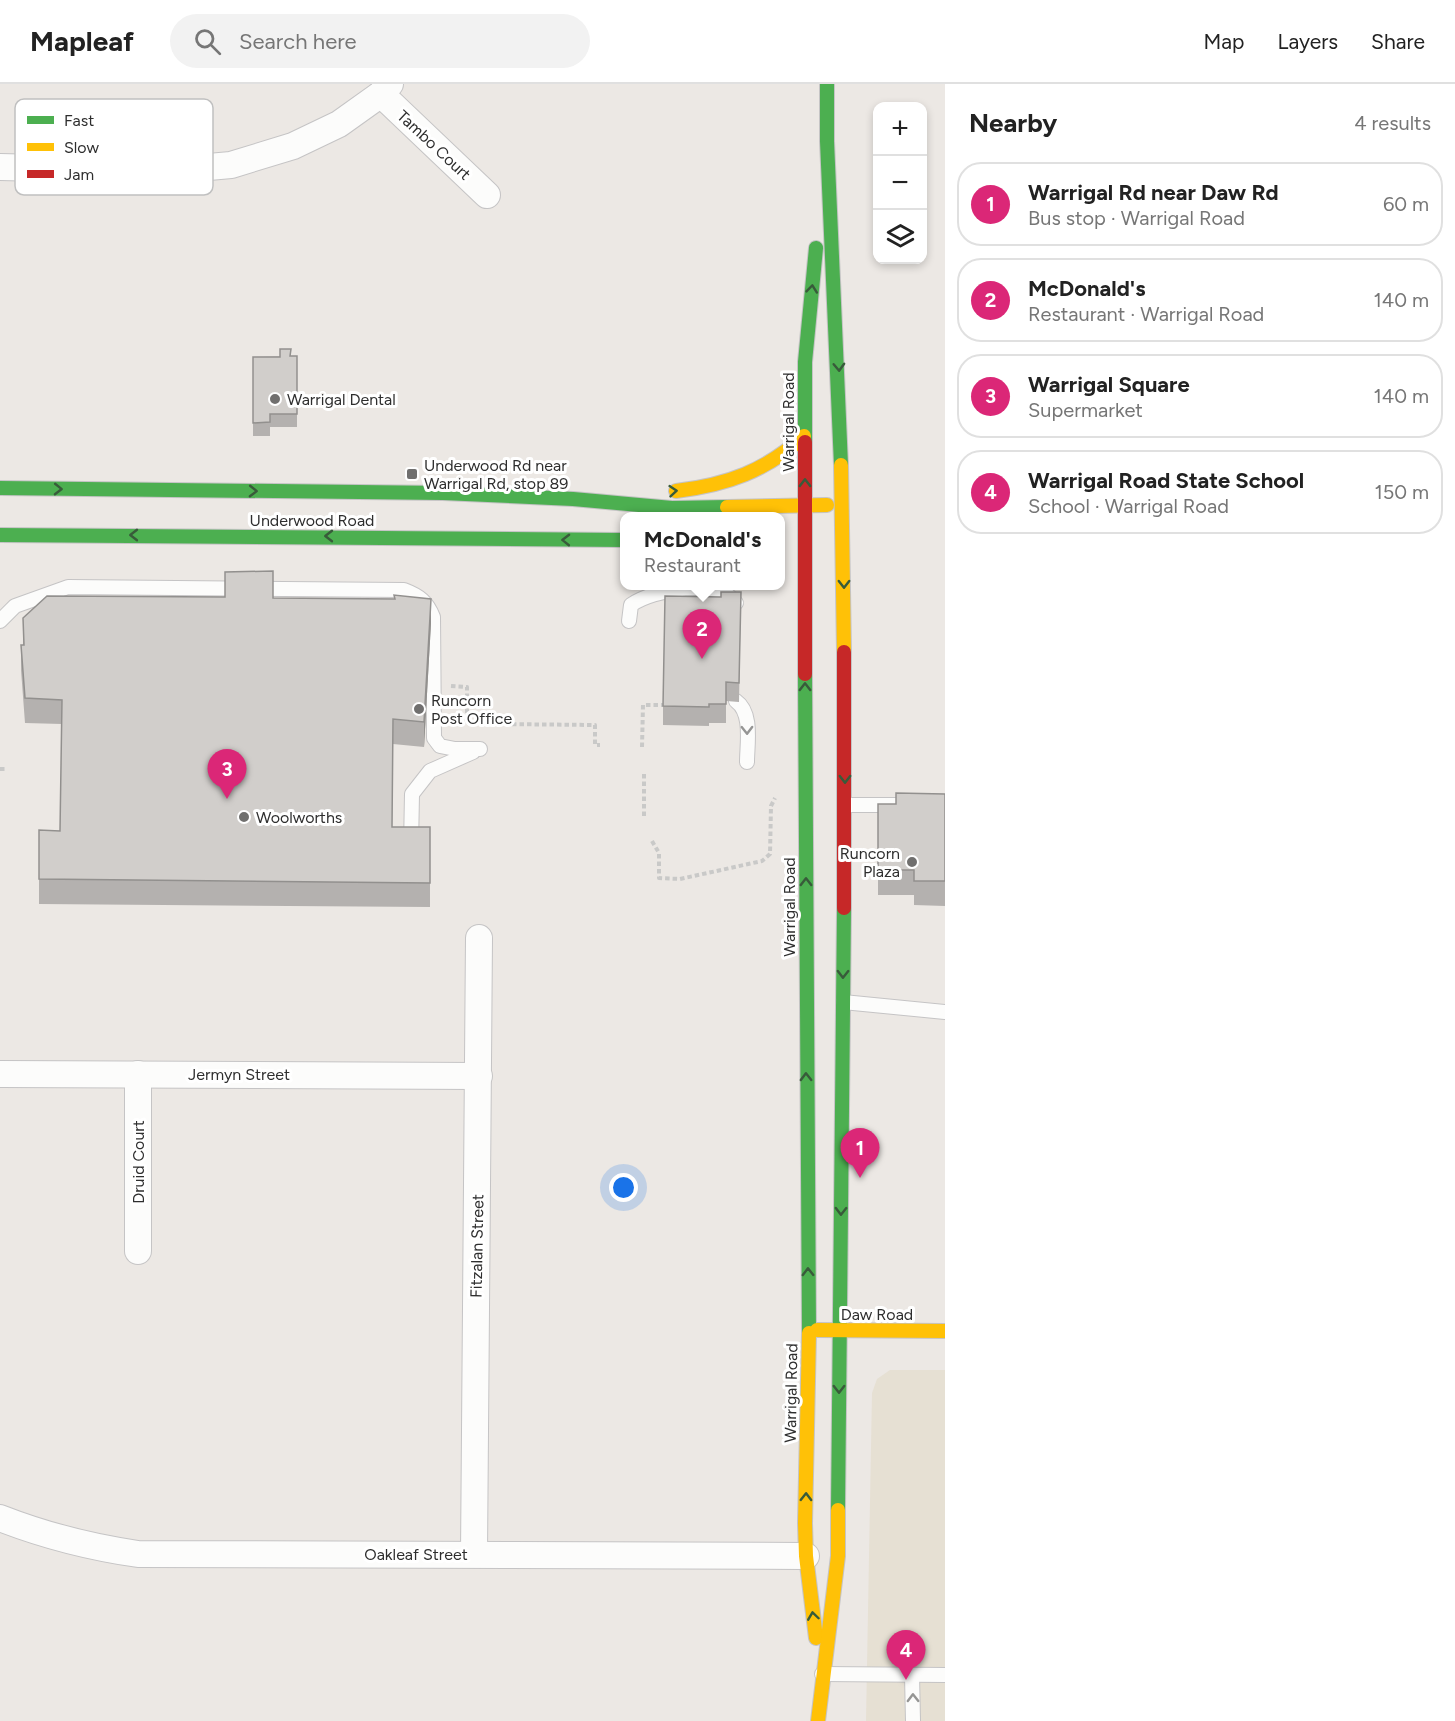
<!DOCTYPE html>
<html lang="en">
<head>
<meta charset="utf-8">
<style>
	:root { --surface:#fff; --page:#f2f2f2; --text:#222; --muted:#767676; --line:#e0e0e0; --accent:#db2777 }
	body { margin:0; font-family:Figtree,sans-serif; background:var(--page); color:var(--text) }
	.controls { position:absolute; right:18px; top:18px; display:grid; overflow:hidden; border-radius:12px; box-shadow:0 3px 9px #0003 }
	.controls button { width:54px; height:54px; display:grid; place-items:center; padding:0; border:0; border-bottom:2px solid var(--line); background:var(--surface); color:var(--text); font:30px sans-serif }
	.you { position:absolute; left:624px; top:1104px; width:21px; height:21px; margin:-15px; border:4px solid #fff; border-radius:50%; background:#1a73e8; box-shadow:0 0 0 9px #1a73e833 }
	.badge { display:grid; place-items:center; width:39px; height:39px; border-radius:50%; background:var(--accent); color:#fff; font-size:20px; font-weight:700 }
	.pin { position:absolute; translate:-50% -50px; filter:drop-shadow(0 2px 3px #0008) }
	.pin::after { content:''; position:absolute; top:32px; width:21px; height:18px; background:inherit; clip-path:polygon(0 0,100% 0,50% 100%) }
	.popup { position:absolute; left:620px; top:428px; width:165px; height:78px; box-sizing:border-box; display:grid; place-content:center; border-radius:12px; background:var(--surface); filter:drop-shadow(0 2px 4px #0005); font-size:20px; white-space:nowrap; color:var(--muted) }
	.popup b { font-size:22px; color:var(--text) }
	.popup::after { content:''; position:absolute; left:50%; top:100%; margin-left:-12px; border:12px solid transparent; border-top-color:var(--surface) }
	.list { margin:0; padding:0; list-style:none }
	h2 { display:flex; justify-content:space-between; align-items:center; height:78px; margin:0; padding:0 24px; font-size:26px }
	h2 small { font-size:20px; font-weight:400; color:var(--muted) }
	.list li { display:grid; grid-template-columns:39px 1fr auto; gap:18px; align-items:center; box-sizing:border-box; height:84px; margin:0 12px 12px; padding:0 12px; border:2px solid var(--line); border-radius:24px }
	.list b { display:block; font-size:22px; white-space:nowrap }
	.list p { margin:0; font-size:20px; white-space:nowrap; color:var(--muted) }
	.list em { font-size:20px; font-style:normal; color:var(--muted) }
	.icon { flex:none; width:33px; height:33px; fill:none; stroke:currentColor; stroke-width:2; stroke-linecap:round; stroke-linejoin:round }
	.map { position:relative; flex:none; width:945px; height:1637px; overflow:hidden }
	header { display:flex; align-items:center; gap:36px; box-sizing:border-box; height:84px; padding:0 30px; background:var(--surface); border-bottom:2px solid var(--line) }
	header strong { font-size:28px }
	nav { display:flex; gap:33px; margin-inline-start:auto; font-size:21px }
	.search { width:420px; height:54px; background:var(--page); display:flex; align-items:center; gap:15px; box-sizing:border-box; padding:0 21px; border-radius:33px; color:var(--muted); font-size:22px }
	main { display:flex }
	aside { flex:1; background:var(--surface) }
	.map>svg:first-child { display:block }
	.education { fill:#e6e0d3 }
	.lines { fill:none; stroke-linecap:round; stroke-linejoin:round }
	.lane-casing { stroke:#c5c4c5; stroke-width:16 }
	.street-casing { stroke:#c5c4c5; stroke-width:28 }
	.fast-casing { stroke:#c5c4c5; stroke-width:16 }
	.slow-casing { stroke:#c5c4c5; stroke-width:16 }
	.jam-casing { stroke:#c5c4c5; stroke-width:16 }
	.path { stroke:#c9c9c8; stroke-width:4; stroke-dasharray:4.5 3; stroke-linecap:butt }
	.lane { stroke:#fcfcfb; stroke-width:14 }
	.street { stroke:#fcfcfb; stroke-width:26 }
	.fast { stroke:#4caf50; stroke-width:14 }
	.slow { stroke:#ffc107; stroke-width:14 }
	.jam { stroke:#c62828; stroke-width:14 }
	.wall { fill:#b4b1af }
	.shaded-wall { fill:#92908e }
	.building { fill:#d1cecb; stroke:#92908e; stroke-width:1.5 }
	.oneway { stroke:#385b3a }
	.oneway2 { stroke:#959594 }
	.poi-dot { fill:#706f6e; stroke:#fff; stroke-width:2 }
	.labels { text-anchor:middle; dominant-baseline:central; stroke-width:6; stroke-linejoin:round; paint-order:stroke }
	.street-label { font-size:16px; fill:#2e2e2e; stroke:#fff }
	.poi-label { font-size:16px; fill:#2e2e2e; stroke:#fff; text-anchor:start }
	.key { fill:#fff; stroke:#c0c0c0; stroke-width:1.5 }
	.key-label { font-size:16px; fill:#2e2e2e }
</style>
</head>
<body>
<header>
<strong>Mapleaf</strong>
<div class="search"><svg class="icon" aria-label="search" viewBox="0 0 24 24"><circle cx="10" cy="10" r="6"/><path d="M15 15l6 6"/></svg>Search here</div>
<nav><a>Map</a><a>Layers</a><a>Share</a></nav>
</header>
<main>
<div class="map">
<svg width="945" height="1637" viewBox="0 0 945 1637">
	<rect width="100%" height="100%" fill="#ece8e4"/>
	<!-- education -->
	<polygon class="education" points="890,1286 945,1286 945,1637 866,1637 872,1309 877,1295"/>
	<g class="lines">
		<defs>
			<g id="lane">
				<path d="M0,537L15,522L68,503L404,506C420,512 427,518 433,533L434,654L440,662L455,665H480"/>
				<path d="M629,537L631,521C653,505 719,494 736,519"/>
				<path d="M736,617C753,629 747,660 747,678"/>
				<polyline points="845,721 897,721"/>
				<polyline points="411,762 412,710 430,687 473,668"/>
				<polyline points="843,918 945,928"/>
				<polyline points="822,1590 945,1591"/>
				<polyline points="912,1591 913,1637"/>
			</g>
			<g id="street">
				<polyline points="381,10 487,111"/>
				<polyline points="0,83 164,87 231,81 293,62 339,40 381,10 390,0"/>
				<polyline points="0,990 479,992"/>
				<polyline points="138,1167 138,990"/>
				<path d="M0,1434C46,1452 90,1463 138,1470L806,1472"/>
				<polyline points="474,1470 479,854"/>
			</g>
			<g id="fast">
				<polyline points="827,0 827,57 841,381"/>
				<polyline points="805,358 805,278 816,164"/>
				<polyline points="0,404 443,409 573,415 672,424 727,423"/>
				<polyline points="0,451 624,456"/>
				<polyline points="805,590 809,1249"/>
				<polyline points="838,1426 844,824"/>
			</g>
			<g id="slow">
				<polyline points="841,381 844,568"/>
				<path d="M676,407C727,401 766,387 804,352"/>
				<polyline points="727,423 827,421"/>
				<polyline points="817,1246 945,1247"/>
				<polyline points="809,1249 805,1439 806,1472 816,1554"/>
				<polyline points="818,1637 838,1472 838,1426"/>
			</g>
			<g id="jam">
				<polyline points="805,358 805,590"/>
				<polyline points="844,568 844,824"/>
			</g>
		</defs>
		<!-- lane casing -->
		<use href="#lane" class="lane-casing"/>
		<!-- street casing -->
		<use href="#street" class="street-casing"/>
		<!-- fast casing -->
		<use href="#fast" class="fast-casing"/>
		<!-- slow casing -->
		<use href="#slow" class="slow-casing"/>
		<!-- jam casing -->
		<use href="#jam" class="jam-casing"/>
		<!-- path -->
		<g class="path">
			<polyline points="451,602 467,603 467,639"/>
			<polyline points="497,640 595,641 595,661 600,661"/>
			<polyline points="642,663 643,621 664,621"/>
			<polyline points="0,685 7,685"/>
			<polyline points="644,732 644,688"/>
			<polyline points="652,757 659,769 659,794 680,795 762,777 770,770 771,722 775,714"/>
		</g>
		<!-- lane -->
		<use href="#lane" class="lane"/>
		<!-- street -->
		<use href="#street" class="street"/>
		<!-- fast -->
		<use href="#fast" class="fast"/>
		<!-- slow -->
		<use href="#slow" class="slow"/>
		<!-- jam -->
		<use href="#jam" class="jam"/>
	</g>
	<!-- wall -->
	<g class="wall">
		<polygon points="297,272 297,343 270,343 270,352 253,352 253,273"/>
		<polygon points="741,508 739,618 726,617 726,639 709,639 709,642 663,641 663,622 721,513"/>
		<polygon points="273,514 431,539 424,663 393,660 392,743 430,743 430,823 39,820 39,746 60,747 62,640 25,639 21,586 21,561 23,561 23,534"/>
		<polygon points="945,710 945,822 914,821 914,811 878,811 878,720 896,720"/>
	</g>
	<!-- shaded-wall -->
	<polygon class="shaded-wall" points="431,515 431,539 424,663 424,638"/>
	<!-- building -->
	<g class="building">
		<polygon points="280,265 291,265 290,272 297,272 297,330 270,330 270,338 253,339 253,273 280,273"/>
		<polygon points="273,487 273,514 395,515 394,511 431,515 424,638 393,635 392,743 430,743 430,799 39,795 39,746 60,747 62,616 25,614 21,561 24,561 23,534 47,512 225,513 225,488"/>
		<polygon points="721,508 741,508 739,599 726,598 726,620 709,620 709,623 663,622 665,512 721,513"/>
		<polygon points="896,709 945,710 945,797 914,797 914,786 878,786 878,720 896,720"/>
	</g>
	<!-- one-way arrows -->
	<defs><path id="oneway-chevron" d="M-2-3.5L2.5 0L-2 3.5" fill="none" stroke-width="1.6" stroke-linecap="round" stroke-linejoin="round" transform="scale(1.5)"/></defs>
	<g class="oneway">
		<use href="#oneway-chevron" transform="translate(812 205) rotate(-84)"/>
		<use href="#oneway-chevron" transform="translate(839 283) rotate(88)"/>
		<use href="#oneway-chevron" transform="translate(805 399) rotate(-90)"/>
		<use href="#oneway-chevron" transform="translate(58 405) rotate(1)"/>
		<use href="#oneway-chevron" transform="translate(253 407) rotate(1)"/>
		<use href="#oneway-chevron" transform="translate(673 407) rotate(-5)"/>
		<use href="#oneway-chevron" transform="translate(134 451) rotate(-180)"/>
		<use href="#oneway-chevron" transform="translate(329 452) rotate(-180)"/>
		<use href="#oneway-chevron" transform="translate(566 456) rotate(-179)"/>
		<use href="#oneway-chevron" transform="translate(844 500) rotate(90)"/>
		<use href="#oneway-chevron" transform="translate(805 603) rotate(-90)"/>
		<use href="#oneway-chevron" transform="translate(845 695) rotate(90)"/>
		<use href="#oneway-chevron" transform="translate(806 798) rotate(-90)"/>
		<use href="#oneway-chevron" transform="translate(843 890) rotate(91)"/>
		<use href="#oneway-chevron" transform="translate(806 993) rotate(-91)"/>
		<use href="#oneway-chevron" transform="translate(841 1127) rotate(91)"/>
		<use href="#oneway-chevron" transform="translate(808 1188) rotate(-91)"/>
		<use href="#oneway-chevron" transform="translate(839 1305) rotate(90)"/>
		<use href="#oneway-chevron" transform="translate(806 1413) rotate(-89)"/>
		<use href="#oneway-chevron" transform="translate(813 1532) rotate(-98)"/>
	</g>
	<g class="oneway2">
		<use href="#oneway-chevron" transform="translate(747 646) rotate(89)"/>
		<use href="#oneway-chevron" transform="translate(913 1614) rotate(-91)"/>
	</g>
	<!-- markers -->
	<g class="poi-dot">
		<circle cx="275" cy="315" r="6"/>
		<rect x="406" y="384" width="12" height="12" rx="3"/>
		<circle cx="419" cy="625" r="6"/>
		<circle cx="244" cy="733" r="6"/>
		<circle cx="912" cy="778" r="6"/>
	</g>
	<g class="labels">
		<!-- street labels -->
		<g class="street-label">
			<text transform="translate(434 61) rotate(43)">Tambo Court</text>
			<text transform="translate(788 338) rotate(-90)">Warrigal Road</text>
			<text x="312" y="436">Underwood Road</text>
			<text transform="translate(789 823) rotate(-90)">Warrigal Road</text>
			<text x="239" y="990">Jermyn Street</text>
			<text transform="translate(138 1078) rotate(-90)">Druid Court</text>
			<text transform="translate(477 1162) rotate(-89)">Fitzalan Street</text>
			<text x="877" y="1230">Daw Road</text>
			<text transform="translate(791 1309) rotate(-89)">Warrigal Road</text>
			<text x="416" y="1470">Oakleaf Street</text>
		</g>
		<!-- poi labels -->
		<g class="poi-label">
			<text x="287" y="315">Warrigal Dental</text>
			<text x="424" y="381">Underwood Rd near<tspan x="424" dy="18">Warrigal Rd, stop 89</tspan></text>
			<text x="431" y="616">Runcorn<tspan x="431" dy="18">Post Office</tspan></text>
			<text x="256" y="733">Woolworths</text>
			<text x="900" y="769" text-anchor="end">Runcorn<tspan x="900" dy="18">Plaza</tspan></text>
		</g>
	</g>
	<!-- legend -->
	<rect x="15" y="15" width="198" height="96" rx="9" class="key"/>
	<rect x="27" y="32" width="27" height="8" fill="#4caf50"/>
	<rect x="27" y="59" width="27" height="8" fill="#ffc107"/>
	<rect x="27" y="86" width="27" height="8" fill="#c62828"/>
	<g class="key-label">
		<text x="64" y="42">Fast</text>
		<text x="64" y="69">Slow</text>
		<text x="64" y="96">Jam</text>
	</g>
</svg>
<div class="controls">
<button>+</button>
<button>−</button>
<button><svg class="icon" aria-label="layers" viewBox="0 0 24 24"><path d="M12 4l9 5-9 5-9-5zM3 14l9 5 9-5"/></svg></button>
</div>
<div class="you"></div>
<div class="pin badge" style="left:860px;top:1094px">1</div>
<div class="pin badge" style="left:702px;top:575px">2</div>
<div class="popup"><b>McDonald's</b>Restaurant</div>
<div class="pin badge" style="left:227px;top:715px">3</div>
<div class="pin badge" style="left:906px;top:1596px">4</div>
</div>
<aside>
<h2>Nearby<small>4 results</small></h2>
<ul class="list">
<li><span class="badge">1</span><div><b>Warrigal Rd near Daw Rd</b><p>Bus stop · Warrigal Road</p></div><em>60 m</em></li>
<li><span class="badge">2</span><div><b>McDonald's</b><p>Restaurant · Warrigal Road</p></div><em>140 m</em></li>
<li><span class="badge">3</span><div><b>Warrigal Square</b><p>Supermarket</p></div><em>140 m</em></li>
<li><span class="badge">4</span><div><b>Warrigal Road State School</b><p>School · Warrigal Road</p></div><em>150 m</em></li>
</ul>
</aside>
</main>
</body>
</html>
